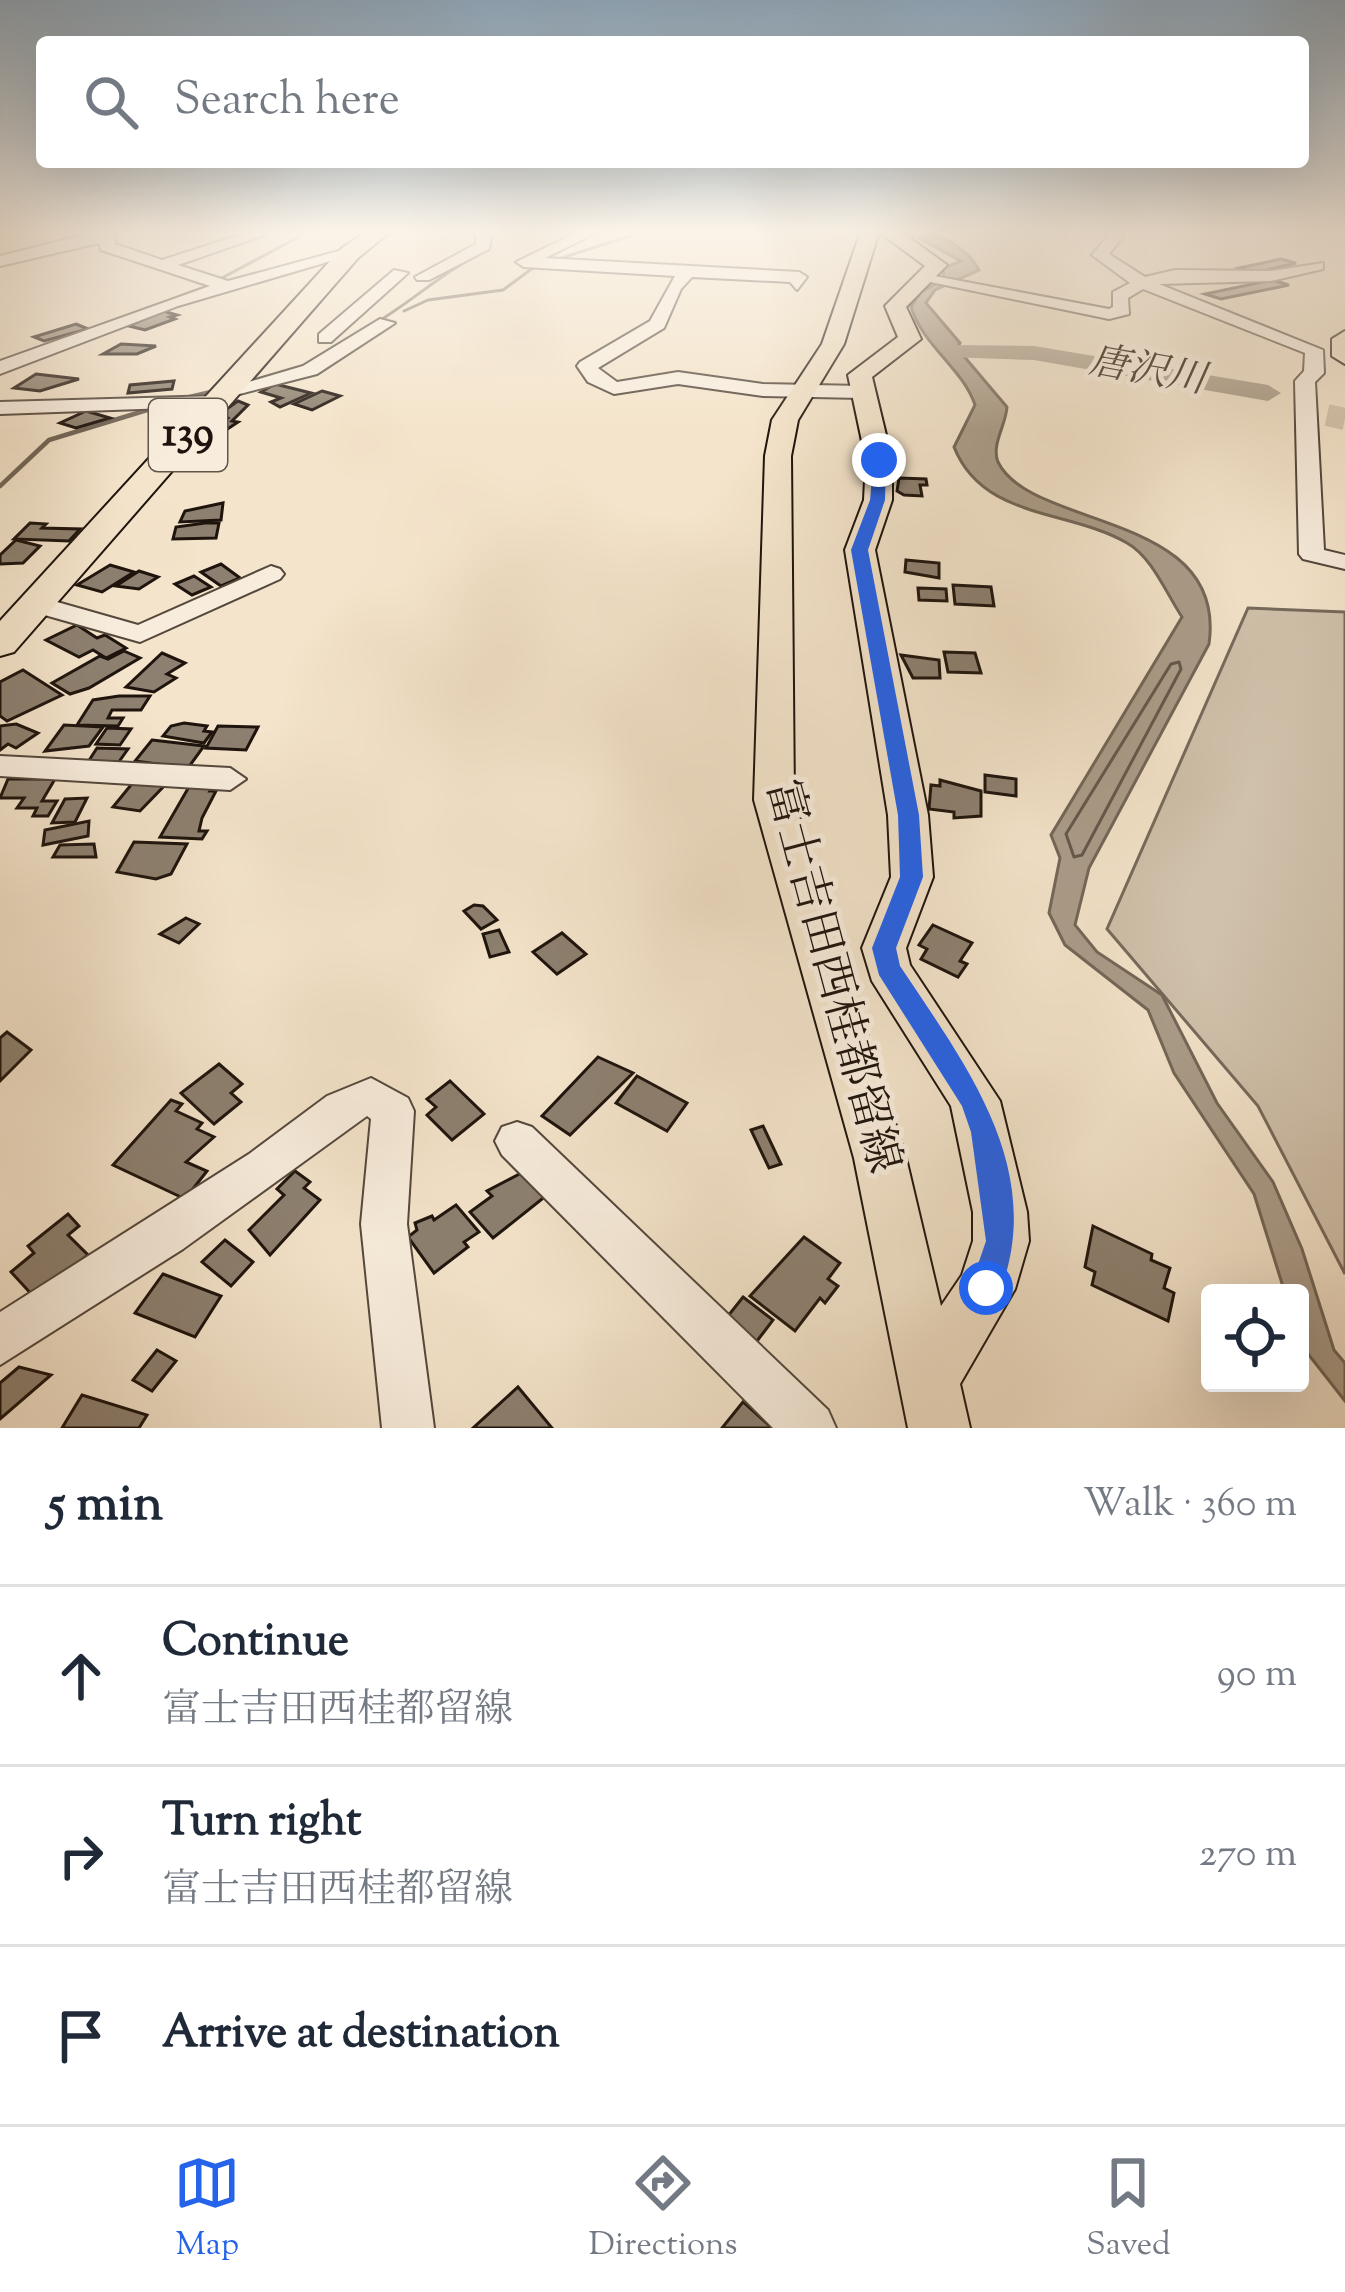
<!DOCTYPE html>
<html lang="en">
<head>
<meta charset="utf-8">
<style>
	:root { --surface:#fff; --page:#f2f2f3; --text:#1f2937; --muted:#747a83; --line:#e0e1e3; --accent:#2563eb }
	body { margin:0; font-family:"Sorts Mill Goudy","Noto Serif JP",serif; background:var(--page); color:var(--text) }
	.controls { position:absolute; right:36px; bottom:36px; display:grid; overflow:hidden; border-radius:12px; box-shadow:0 12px 48px #0002 }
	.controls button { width:108px; height:108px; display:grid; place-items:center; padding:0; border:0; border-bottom:3px solid var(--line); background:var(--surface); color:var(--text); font:60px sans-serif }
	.stop { position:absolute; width:36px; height:36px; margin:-27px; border:9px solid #2563eb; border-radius:50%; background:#fff }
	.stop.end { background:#2563eb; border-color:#fff; box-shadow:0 3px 12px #0008 }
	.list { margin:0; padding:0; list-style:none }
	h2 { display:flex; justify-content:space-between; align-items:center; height:156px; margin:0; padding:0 48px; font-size:51px }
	h2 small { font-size:39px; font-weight:400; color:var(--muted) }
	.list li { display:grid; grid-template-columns:78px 1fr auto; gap:36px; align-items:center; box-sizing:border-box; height:180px; padding:0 48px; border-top:3px solid var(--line) }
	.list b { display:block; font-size:45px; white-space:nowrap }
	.list p { margin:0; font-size:39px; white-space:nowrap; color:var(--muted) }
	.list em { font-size:39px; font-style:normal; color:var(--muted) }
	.icon { flex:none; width:66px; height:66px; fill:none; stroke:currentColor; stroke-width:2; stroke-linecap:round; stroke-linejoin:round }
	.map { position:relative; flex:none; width:1345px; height:1428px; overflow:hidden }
	.search { position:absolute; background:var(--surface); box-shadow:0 12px 48px #0002; left:36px; right:36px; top:36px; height:132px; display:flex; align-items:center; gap:30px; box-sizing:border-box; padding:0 42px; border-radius:12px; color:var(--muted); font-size:45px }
	.sheet { height:696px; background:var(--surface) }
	nav { display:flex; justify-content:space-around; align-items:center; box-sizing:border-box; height:168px; border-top:3px solid var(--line); background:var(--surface); font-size:33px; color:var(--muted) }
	nav a { display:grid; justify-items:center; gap:6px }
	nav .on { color:var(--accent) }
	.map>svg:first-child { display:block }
	.green { fill:#d0c1ab; stroke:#776a5c; stroke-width:3 }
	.water { fill:#ab9d8a; stroke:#736658; stroke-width:3 }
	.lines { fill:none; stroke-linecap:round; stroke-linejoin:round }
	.shore { stroke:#64584c; stroke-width:3 }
	.stream-far1 { stroke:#736658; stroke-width:3 }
	.stream { stroke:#736658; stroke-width:4.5 }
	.river { fill:#ab9d8a; fill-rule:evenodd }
	.building { fill:#8d8070; stroke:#1e140d; stroke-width:3 }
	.minor-tunnel { stroke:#d4c5ae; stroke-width:22; stroke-dasharray:22 10; stroke-linecap:butt }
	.minor-casing { stroke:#54483c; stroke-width:4 }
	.major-casing { stroke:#1e140d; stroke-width:4 }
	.highway-casing { stroke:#1e140d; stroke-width:4 }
	.minor { fill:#f8eddd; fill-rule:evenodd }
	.major { fill:#f4e4cb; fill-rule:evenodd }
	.highway { fill:#f4e4cb; fill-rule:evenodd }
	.route { fill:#2563eb }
	.labels { text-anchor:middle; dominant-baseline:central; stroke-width:10; stroke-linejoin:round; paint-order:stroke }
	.far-water-label { font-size:39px; font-style:italic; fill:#5d5245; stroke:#f8eddd }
	.shield { fill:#f8eddd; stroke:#5f554b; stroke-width:3 }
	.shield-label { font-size:42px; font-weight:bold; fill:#1e140d }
	.street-label { font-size:45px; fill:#1e140d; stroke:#f8eddd }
</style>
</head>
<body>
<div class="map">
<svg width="1345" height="1428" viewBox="0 0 1345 1428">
	<rect width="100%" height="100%" fill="#f4e4cb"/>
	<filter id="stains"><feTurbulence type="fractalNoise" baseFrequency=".00167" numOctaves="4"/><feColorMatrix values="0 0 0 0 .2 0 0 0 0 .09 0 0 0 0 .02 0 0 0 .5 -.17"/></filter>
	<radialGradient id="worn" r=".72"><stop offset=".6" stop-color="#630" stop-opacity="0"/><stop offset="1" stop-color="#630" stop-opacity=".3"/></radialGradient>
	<!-- green -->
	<polygon class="green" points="1248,608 1345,612 1345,1274 1258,1106 1107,929"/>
	<!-- water -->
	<path class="water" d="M906,231C935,231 965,244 979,270L935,290L926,303L960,343L957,348L1007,407C1006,425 991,445 998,462C1031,530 1228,511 1209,644L1089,868L1075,925L1097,952L1162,995L1217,1103L1273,1182L1302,1249L1334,1350L1345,1363V1401L1301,1345L1300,1293H1285L1254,1194L1174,1073L1148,1010L1065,945L1049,913L1060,858L1051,835L1182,617C1166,593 1152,557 1127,543C1069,509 983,520 954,447L975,405C963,369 923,346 911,307L921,292L943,280L944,268L961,261Z"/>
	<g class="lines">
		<!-- shore -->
		<polygon class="shore" points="1179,662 1181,669 1082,855 1074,857 1066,834 1171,664"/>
		<!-- stream-far1 -->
		<g class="stream-far1">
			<polyline points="555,260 633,235"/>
			<polyline points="404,311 428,300 503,290 537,265"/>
			<polyline points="138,312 205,287 310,231"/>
			<path d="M379,321C416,298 450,267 488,250"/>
			<polyline points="31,350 70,336"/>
		</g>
		<!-- stream -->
		<g class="stream">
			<polyline points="181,399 215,391"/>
			<polyline points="0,486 49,440 157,407"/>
		</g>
		<!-- river -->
		<polygon class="river" points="955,345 1034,346 1268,385 1281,393 1268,401 1034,360 946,357 946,347"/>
	</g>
	<!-- building -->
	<g class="building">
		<polygon points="1281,259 1296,263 1255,273 1239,268"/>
		<polygon points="1272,280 1289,285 1221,299 1205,294"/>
		<polygon points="163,311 177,315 170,317 175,319 145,330 129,326"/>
		<polygon points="76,324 88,329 44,341 34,337"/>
		<polygon points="121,344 156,346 137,354 103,354"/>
		<polygon points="36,374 79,379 40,391 14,388"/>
		<polygon points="174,381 172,389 128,393 130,385"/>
		<polygon points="275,384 311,393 280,407 271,402 281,398 261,392"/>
		<polygon points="322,391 340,396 312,410 294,404"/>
		<polygon points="238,401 248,405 232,421 238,422 226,430 213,428 228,418 221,413"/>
		<polygon points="86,411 110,418 76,428 60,423"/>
		<polygon points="899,478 926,479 927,485 920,485 922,496 904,495 897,491"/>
		<polygon points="223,503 221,520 180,522 185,511"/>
		<polygon points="30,523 46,524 42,528 80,529 69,541 14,539"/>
		<polygon points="205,523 219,523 216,538 173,539 176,527"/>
		<polygon points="16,540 40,546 23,563 0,564 0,555"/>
		<polygon points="906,560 939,563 939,578 905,572"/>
		<polygon points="221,564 240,578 221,586 201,572"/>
		<polygon points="110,565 134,572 102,592 77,585"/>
		<polygon points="139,571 158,577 139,589 116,586"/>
		<polygon points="194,576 211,587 192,595 175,584"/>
		<polygon points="953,585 991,587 994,606 955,604"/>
		<polygon points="918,588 946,589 947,601 919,600"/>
		<polygon points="77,625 97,638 105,635 126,648 106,658 93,650 79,657 46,640"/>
		<polygon points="124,651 140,658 89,688 70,694 52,683 100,656 108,659"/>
		<polygon points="944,652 975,653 981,673 948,672"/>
		<polygon points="162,653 185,663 167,674 176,678 154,692 126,687"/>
		<polygon points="901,655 939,660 940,678 913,678"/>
		<polygon points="23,670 62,695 7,721 0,716 0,682"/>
		<polygon points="119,696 150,696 141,710 112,710 108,718 123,718 118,726 77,725 93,700"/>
		<polygon points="184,723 207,726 204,731 212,732 204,743 163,736 171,726"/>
		<polygon points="16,724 38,733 16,748 8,744 0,750 0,726"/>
		<polygon points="64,725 103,727 89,746 45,751"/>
		<polygon points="218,726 258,727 246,750 206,748"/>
		<polygon points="107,728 131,729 120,745 96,744"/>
		<polygon points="152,740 204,746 188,768 135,761"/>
		<polygon points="97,748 128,749 118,763 88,762"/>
		<polygon points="985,775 1016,779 1016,796 985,792"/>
		<polygon points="8,779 55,779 42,801 57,801 48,816 33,816 37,808 17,808 24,798 0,798"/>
		<polygon points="135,780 166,784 140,811 113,807"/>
		<polygon points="940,780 981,791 981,816 954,818 954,812 929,809 931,785 940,786"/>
		<polygon points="190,785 213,786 210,791 216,791 202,818 199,831 207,831 202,839 160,837"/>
		<polygon points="87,798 75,822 52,823 65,799"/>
		<polygon points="89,821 88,836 43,845 45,830"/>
		<polygon points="134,842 187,844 171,874 156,879 117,872"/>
		<polygon points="94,844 96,857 53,857 60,845"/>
		<polygon points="474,905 483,906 497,920 481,929 464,911"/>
		<polygon points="186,918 199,924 179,943 160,934"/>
		<polygon points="933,925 972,943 960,961 967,964 958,977 921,959 927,949 919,945"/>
		<polygon points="499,930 509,952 490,957 483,934"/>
		<polygon points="562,933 586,954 557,974 533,952"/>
		<polygon points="7,1032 31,1050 0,1081 0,1038"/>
		<polygon points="598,1057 633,1073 570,1135 542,1116"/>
		<polygon points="219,1064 242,1084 231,1093 241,1102 214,1124 181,1093"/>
		<polygon points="637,1076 687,1103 667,1131 616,1103"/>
		<polygon points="450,1081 484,1114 452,1140 427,1115 436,1107 427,1099"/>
		<polygon points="171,1100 182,1104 176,1111 202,1123 197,1129 214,1137 186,1162 207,1171 185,1199 113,1165"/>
		<polygon points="763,1126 781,1164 769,1168 751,1130"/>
		<polygon points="295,1171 310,1182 304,1188 320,1200 270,1255 249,1230 284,1195 277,1189"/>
		<polygon points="525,1171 547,1195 493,1238 470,1212 492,1196 487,1191"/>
		<polygon points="456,1205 479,1232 464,1242 468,1247 434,1273 408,1237 417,1230 415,1223 432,1216 434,1220"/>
		<polygon points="68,1214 79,1226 68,1235 88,1255 35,1298 11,1272 34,1253 28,1246"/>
		<polygon points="1093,1226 1152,1254 1151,1260 1170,1268 1164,1288 1174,1293 1168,1321 1092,1285 1095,1272 1085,1267"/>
		<polygon points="804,1237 840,1263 828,1279 838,1286 825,1303 820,1298 795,1331 750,1296"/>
		<polygon points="225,1240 253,1262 231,1286 202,1262"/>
		<polygon points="163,1274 221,1296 195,1337 135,1313"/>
		<polygon points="743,1297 773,1320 754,1345 724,1321"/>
		<polygon points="157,1350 176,1361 152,1391 133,1380"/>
		<polygon points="19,1367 51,1375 0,1419 0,1383"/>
		<polygon points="518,1387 552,1428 473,1428"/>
		<polygon points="82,1395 147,1415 139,1428 62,1428"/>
		<polygon points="743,1402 772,1428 722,1428"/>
	</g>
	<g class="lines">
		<!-- minor-tunnel -->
		<polyline class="minor-tunnel" points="1327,415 1345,419"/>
		<defs>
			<g id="minor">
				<polygon points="99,231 115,231 115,244 162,260 252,231 276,231 178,265 228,281 350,248 358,253 178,306 0,374 0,361 210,286 101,250 99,243 0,266 0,256"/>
				<polygon points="476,231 492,231 489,249 429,280 417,280 415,277 476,244"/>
				<polygon points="580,231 600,231 545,258 799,272 807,277 797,290 790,282 692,277 681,289 664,328 598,368 617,382 678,372 763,384 862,386 872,392 862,398 763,396 678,384 614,394 588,382 577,366 580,362 650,321 675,276 524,267 516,262"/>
				<polygon points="1112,231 1127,231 1109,254 1145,277 1175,270 1271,271 1323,263 1323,269 1271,281 1159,284 1323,350 1324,373 1315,382 1324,550 1345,555 1345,569 1303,559 1299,554 1295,381 1304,371 1305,353 1143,289 1128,298 1129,314 1109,319 916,279 924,274 1109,309 1113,307 1113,292 1130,283 1092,255"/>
				<polygon points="394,270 408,273 331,342 319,342 319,334"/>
				<polygon points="380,319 395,323 317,374 228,397 218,391 303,366"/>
				<polygon points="218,396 228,402 225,406 0,414 0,402"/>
				<polygon points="271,566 280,569 284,574 280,579 140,642 27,610 23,604 36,596 138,625"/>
				<polygon points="0,756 230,768 246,779 230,790 0,776"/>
				<polygon points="371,1078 408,1098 414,1111 407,1224 434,1428 382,1428 361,1224 371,1119 367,1116 183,1249 0,1365 0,1312 249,1154 327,1096"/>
				<polygon points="517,1122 532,1127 828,1410 836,1428 773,1428 502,1155 495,1141 502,1127"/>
			</g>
			<path id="major" d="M861,231H900L947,265L906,307L921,339L872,377L892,460V500L875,550L928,815L933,877L906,948L910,965L1000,1101L1027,1212L1029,1241L1015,1289L960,1384L970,1428H908L854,1158L754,800L765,456L772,420L822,344ZM879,232L925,266L885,306L898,337L848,375L866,460L864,500L845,550L888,815L891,877L862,948L872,981L951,1106L973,1212V1241L962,1275L941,1306L906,1158L794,800L791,456L798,420L844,344Z"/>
			<g id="highway">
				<polygon points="367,231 391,231 358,258 14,652 0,656 0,621 342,248"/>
				<polygon points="1345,331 1345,364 1332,356 1332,339"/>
			</g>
		</defs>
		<!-- minor casing -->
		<use href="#minor" class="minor-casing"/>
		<!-- major casing -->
		<use href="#major" class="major-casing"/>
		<!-- highway casing -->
		<use href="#highway" class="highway-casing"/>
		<!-- minor -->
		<use href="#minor" class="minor"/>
		<!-- major -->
		<use href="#major" class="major"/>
		<!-- highway -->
		<use href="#highway" class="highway"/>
	</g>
	<!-- sky -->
	<linearGradient id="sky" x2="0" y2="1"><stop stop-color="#8fabc2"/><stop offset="0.54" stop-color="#faf3e8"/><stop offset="1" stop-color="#faf3e8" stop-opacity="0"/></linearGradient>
	<rect width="1345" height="431" fill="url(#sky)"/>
	<!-- route -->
	<path class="route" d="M874,457L886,460L885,500L868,550L919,815L923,877L896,948L900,966C967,1067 1050,1173 997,1299L986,1304L975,1299L970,1288L986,1241L971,1132L962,1106L879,975L872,948L900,877L898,815L851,550L870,500Z"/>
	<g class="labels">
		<!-- far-water labels -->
		<g class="far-water-label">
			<text transform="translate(1147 373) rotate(10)">唐沢川</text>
		</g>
		<!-- shield labels -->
		<rect class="shield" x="149" y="399" width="78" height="72" rx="9"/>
		<g class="shield-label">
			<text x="188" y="435">139</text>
		</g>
		<!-- street labels -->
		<g class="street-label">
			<text transform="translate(830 977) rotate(75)">富士吉田西桂都留線</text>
		</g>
	</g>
	<rect width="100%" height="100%" filter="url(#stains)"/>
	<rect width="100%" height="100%" fill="url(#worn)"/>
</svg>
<div class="controls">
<button><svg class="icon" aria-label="locate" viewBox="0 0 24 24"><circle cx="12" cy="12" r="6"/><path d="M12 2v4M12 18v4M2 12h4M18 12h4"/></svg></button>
</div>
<div class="stop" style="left:986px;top:1288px"></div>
<div class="stop end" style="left:879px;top:460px"></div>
<div class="search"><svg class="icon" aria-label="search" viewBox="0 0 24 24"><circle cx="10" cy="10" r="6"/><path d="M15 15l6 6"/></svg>Search here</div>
</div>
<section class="sheet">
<h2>5 min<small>Walk · 360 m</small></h2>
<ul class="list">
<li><svg class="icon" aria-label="ahead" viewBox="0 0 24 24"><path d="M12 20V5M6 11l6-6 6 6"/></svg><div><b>Continue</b><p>富士吉田西桂都留線</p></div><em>90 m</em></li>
<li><svg class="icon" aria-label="right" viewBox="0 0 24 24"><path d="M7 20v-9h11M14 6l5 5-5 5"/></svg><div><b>Turn right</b><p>富士吉田西桂都留線</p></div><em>270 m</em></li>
<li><svg class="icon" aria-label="arrive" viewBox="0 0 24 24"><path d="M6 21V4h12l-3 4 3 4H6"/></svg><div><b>Arrive at destination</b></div></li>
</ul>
</section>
<nav>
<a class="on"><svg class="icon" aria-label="map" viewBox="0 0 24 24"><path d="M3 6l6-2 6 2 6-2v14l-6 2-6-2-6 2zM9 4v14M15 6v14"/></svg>Map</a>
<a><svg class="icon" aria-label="directions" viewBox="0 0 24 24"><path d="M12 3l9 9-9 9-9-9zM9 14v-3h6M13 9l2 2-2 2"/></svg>Directions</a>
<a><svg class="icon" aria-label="saved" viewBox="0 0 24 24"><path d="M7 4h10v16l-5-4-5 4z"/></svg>Saved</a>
</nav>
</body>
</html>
